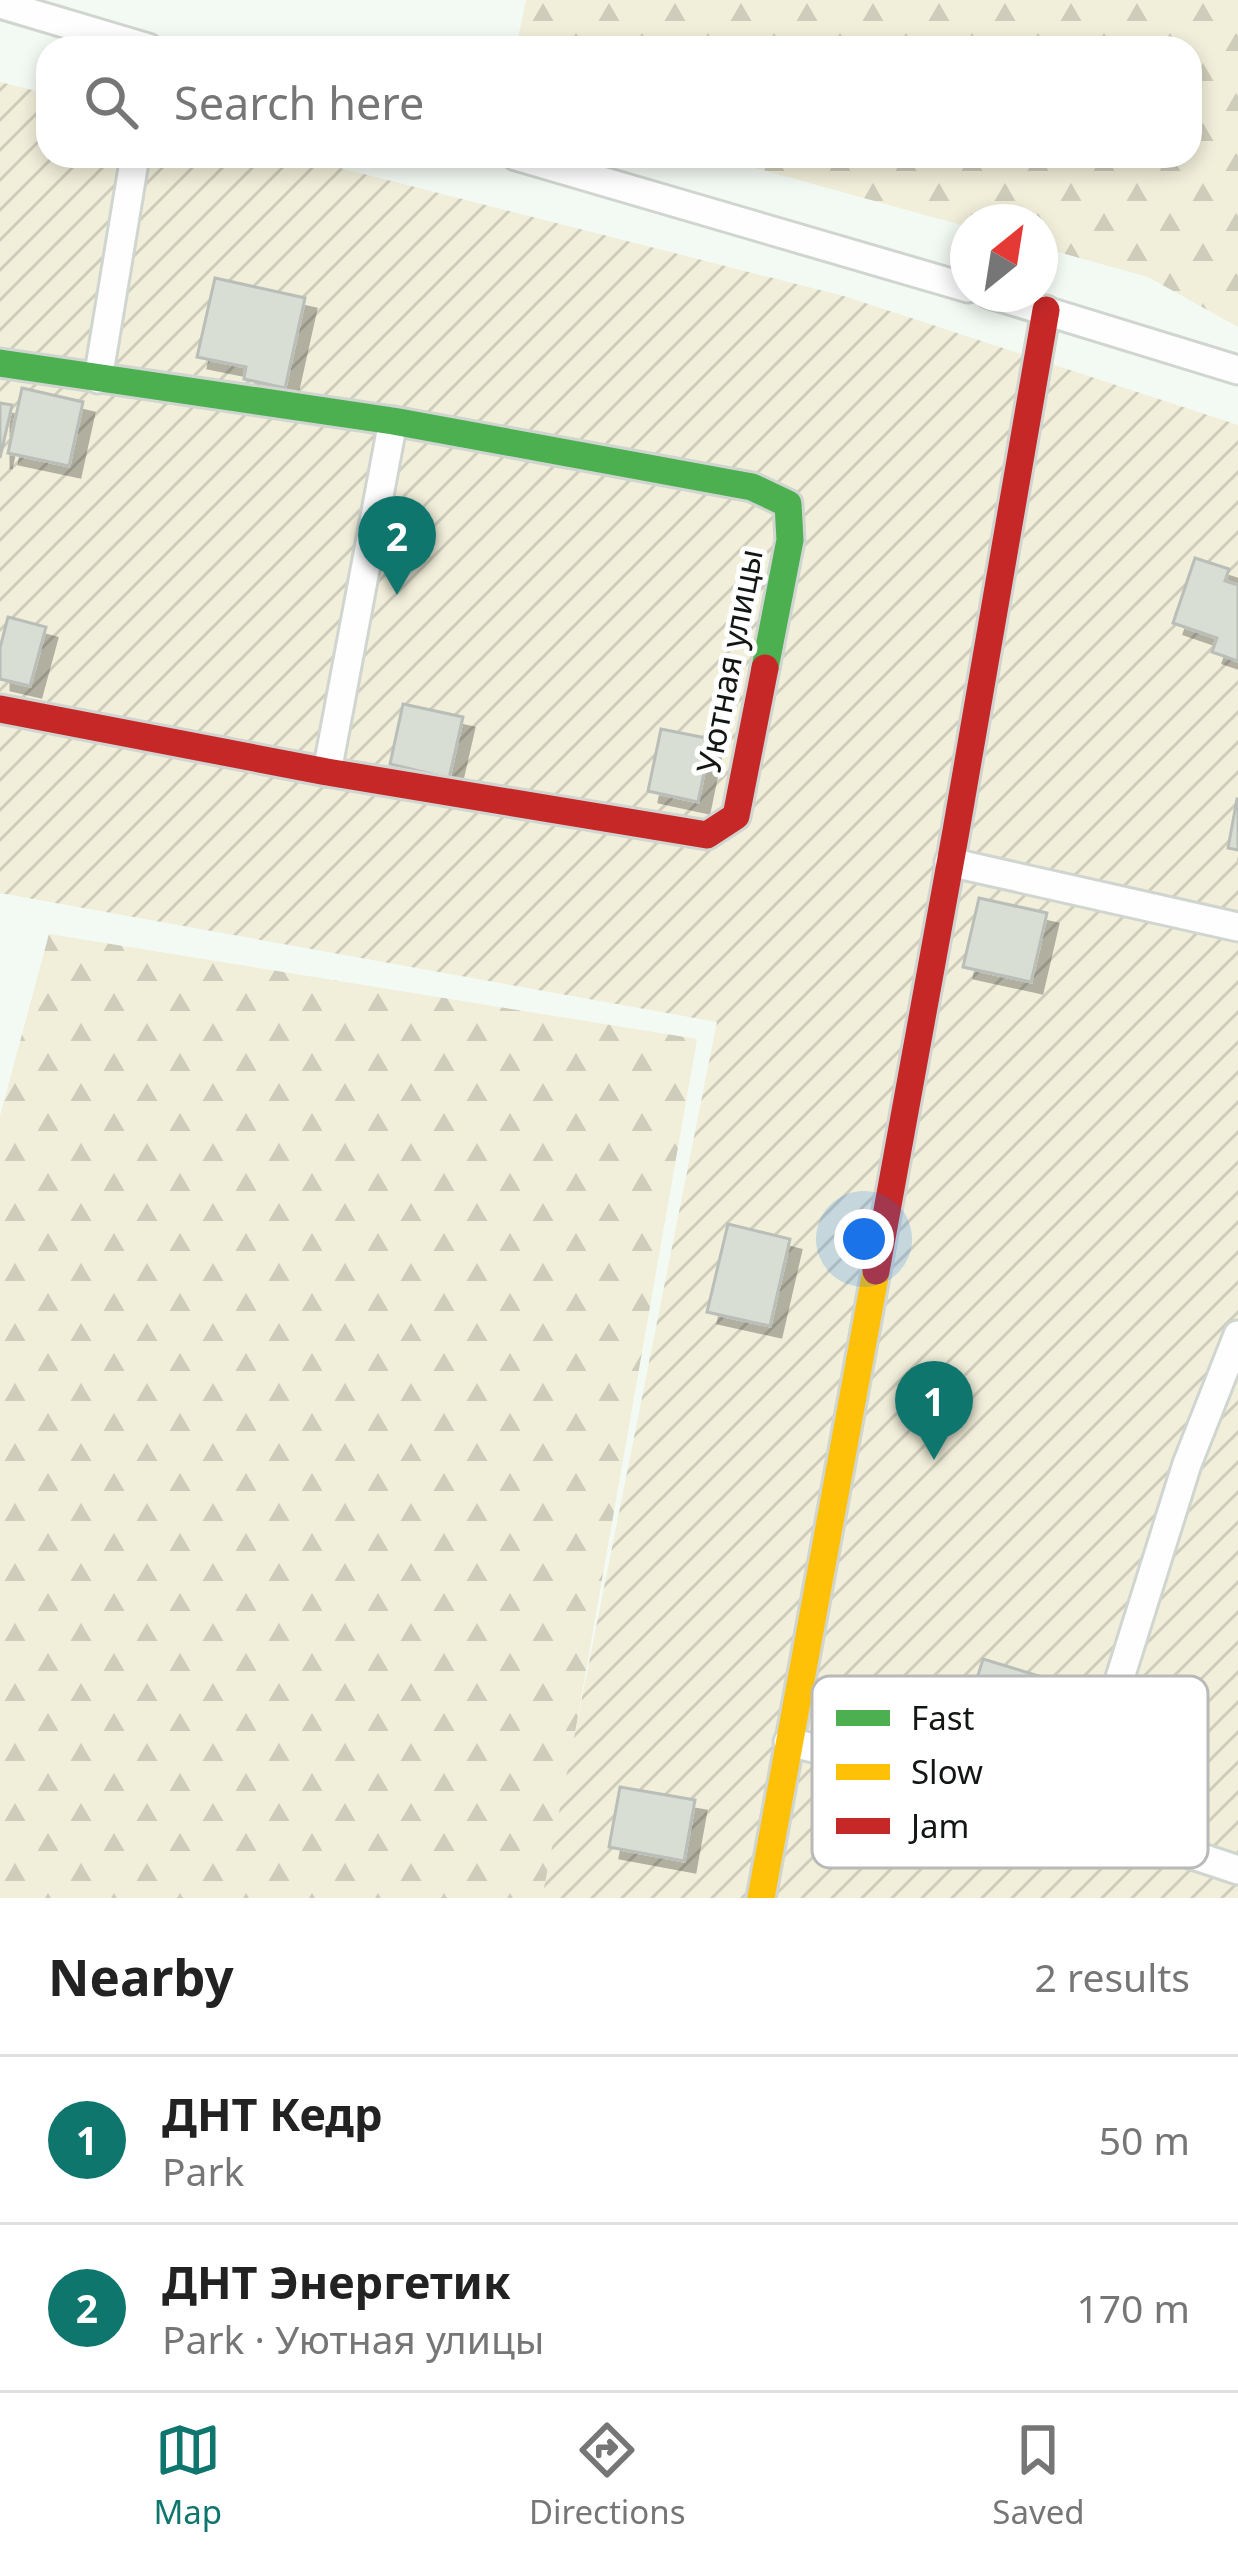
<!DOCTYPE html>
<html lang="en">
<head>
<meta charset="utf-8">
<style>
	:root { --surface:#fff; --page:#f6f6f6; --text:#222; --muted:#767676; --line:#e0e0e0; --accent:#0f766e }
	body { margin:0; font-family:"Noto Sans",sans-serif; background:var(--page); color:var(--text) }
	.compass { position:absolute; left:950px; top:204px; width:108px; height:108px; border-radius:50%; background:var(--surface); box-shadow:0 6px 18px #0003; rotate:30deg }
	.you { position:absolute; left:864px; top:1239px; width:42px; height:42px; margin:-30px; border:9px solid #fff; border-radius:50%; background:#1a73e8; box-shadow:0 0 0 18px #1a73e833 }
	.badge { display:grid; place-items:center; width:78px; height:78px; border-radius:50%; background:var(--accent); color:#fff; font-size:39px; font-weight:700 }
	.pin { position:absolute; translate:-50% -99px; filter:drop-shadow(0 3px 6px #0008) }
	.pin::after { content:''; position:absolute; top:63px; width:42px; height:36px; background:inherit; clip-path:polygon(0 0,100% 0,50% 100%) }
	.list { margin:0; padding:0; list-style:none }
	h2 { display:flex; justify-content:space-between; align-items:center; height:156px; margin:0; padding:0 48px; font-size:51px }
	h2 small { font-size:39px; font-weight:400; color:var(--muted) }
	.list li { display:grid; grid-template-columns:78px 1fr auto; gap:36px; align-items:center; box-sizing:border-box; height:168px; padding:0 48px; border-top:3px solid var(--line) }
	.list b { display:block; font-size:45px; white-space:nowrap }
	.list p { margin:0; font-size:39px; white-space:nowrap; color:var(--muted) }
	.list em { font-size:39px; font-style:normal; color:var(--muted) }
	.icon { flex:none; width:66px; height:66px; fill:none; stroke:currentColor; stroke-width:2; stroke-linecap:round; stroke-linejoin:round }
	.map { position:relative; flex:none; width:1238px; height:1898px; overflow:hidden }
	.search { position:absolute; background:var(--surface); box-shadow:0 6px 18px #0003; left:36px; right:36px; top:36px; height:132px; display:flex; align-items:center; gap:30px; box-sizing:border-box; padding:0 42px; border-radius:36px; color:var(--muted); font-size:45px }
	.sheet { height:492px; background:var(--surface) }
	nav { display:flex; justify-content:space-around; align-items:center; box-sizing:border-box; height:168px; border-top:3px solid var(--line); background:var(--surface); font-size:33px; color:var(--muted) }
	nav a { display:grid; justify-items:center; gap:6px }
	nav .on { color:var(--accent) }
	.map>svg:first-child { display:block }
	.forest { fill:url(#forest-firs) }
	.garden { fill:url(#garden-furrows) }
	.building { fill:#d9ded4; stroke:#babeb8; stroke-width:3; filter:url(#shadow) }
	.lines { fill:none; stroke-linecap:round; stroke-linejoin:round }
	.street-casing { stroke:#d0d5d0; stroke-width:33 }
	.fast-casing { stroke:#d0d5d0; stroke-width:33 }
	.slow-casing { stroke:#d0d5d0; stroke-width:33 }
	.jam-casing { stroke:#d0d5d0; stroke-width:33 }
	.street { stroke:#fdfefd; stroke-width:27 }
	.fast { stroke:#4caf50; stroke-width:27 }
	.slow { stroke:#ffc107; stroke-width:27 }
	.jam { stroke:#c62828; stroke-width:27 }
	.labels { text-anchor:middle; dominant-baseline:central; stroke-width:10; stroke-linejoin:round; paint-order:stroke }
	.street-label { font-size:33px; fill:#131713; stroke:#fff }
	.key { fill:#fff; stroke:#b8b9b8; stroke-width:3 }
	.key-label { font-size:33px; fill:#131713 }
</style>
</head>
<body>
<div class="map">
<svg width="1238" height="1898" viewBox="0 0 1238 1898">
	<defs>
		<pattern id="forest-firs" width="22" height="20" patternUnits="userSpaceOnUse" patternTransform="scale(3)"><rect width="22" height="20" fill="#f1efda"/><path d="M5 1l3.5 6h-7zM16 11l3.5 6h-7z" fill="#ceccba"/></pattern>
		<pattern id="garden-furrows" width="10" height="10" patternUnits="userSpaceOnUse" patternTransform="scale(3)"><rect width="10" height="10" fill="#f1efda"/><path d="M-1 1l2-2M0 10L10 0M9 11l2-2" fill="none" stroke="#ceccba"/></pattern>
		<filter id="shadow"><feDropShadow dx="11" dy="11" stdDeviation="0" flood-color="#0004"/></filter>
	</defs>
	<rect width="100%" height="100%" fill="#f3f9f3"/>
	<!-- forest -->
	<g class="forest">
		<polygon points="526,0 1238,0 1238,327 1148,277 1040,247 1040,222 968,222 968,227 712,156 1190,156 1190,48 516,48"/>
		<polygon points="49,934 697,1039 546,1898 0,1898 0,1116"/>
	</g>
	<!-- garden -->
	<polygon class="garden" points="0,82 48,94 48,156 293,156 847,297 1238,425 1238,1898 542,1898 717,1022 0,893"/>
	<!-- building -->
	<g class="building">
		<polygon points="215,278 305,298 285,388 244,379 246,367 197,357"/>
		<polygon points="22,388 83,402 69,466 8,453"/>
		<polygon points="0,403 12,405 0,458"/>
		<polygon points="1195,558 1229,569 1225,581 1238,585 1238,661 1212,652 1217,638 1173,623"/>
		<polygon points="8,617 46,627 30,686 0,679 0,648"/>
		<polygon points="403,704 463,717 449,778 390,764"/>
		<polygon points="661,729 711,739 698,802 648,791"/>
		<polygon points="1237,799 1238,799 1238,850 1228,848"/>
		<polygon points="979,898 1047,913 1031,982 963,967"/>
		<polygon points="728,1224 790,1239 770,1326 707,1312"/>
		<polygon points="983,1659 1052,1680 1035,1736 966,1714"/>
		<polygon points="620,1787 695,1800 684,1861 609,1847"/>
	</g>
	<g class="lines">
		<defs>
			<g id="street">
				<polyline points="0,4 148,48"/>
				<polyline points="516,156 968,288"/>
				<polyline points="990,294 1238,370"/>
				<polyline points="98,379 135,156"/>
				<polyline points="327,772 393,421"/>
				<polyline points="949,862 1238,927"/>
				<polyline points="788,1742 1010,1794 1238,1870"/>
				<polyline points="1076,1818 1187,1464 1238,1335"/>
			</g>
			<polyline id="fast" points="0,363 393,421 752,487 788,504 790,540 765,668"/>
			<polyline id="slow" points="761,1898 876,1271"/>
			<g id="jam">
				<polyline points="0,709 327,772 707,835 736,816 765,668"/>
				<polyline points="876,1271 956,831 1046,310"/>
			</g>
		</defs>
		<!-- street casing -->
		<use href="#street" class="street-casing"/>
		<!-- fast casing -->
		<use href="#fast" class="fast-casing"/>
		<!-- slow casing -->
		<use href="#slow" class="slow-casing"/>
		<!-- jam casing -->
		<use href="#jam" class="jam-casing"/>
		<!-- street -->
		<use href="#street" class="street"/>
		<!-- fast -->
		<use href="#fast" class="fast"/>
		<!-- slow -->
		<use href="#slow" class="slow"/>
		<!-- jam -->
		<use href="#jam" class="jam"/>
	</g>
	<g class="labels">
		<!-- street labels -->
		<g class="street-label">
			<text transform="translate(729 661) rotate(-79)">Уютная улицы</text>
		</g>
	</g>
	<!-- legend -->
	<rect x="812" y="1676" width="396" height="192" rx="18" class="key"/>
	<rect x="836" y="1710" width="54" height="16" fill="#4caf50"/>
	<rect x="836" y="1764" width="54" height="16" fill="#ffc107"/>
	<rect x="836" y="1818" width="54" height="16" fill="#c62828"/>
	<g class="key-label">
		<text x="911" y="1730">Fast</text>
		<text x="911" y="1784">Slow</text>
		<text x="911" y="1838">Jam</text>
	</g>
</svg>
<svg class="compass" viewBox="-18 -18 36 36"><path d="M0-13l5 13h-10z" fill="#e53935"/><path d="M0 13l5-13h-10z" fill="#767676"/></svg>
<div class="you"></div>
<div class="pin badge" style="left:934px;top:1460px">1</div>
<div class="pin badge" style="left:397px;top:595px">2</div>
<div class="search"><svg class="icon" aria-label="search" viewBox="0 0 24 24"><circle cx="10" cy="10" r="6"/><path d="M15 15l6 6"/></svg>Search here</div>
</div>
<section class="sheet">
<h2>Nearby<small>2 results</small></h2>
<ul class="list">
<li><span class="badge">1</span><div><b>ДНТ Кедр</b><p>Park</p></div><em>50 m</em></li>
<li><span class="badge">2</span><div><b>ДНТ Энергетик</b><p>Park · Уютная улицы</p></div><em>170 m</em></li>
</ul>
</section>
<nav>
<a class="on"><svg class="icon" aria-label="map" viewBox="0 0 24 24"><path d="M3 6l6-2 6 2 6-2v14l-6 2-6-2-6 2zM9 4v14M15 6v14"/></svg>Map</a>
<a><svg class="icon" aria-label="directions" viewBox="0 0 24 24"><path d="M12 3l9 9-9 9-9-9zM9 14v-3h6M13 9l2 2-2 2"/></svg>Directions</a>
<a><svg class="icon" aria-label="saved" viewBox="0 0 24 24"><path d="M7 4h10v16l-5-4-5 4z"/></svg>Saved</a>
</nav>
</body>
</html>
